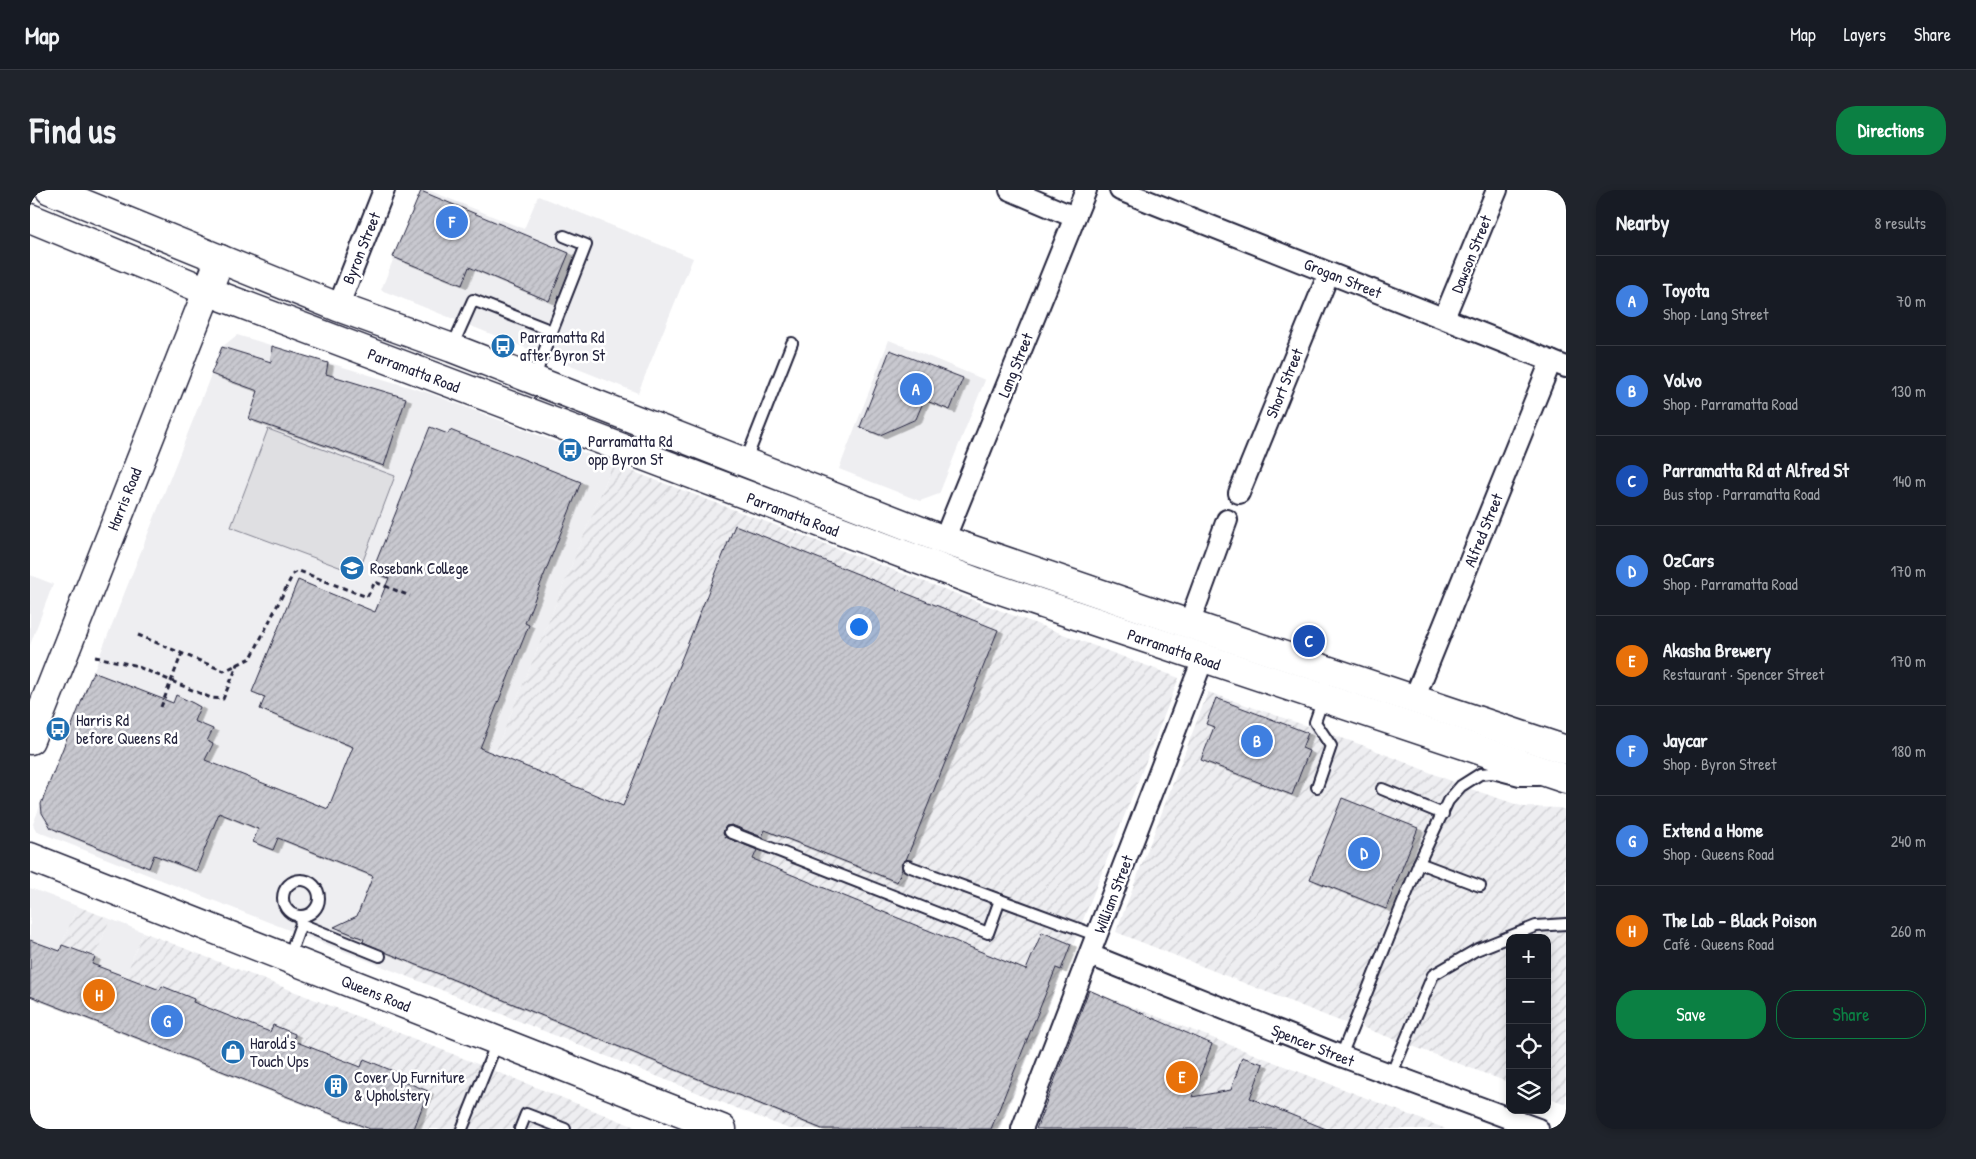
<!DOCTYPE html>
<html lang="en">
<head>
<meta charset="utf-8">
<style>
	:root { --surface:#171b24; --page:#20242c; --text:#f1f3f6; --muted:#9ea1a6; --line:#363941; --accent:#0b8043 }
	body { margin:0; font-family:"Patrick Hand",sans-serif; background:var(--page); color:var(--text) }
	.controls { position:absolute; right:15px; bottom:15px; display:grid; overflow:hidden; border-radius:10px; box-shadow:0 2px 8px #0003 }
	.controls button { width:45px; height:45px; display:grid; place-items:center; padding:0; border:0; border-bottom:1px solid var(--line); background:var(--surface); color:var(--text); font:25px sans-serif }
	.you { position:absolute; left:828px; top:436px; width:18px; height:18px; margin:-12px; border:4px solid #fff; border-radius:50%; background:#1a73e8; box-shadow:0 0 0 8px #1a73e833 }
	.badge { display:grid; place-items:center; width:32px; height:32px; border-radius:50%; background:var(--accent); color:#fff; font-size:16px; font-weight:700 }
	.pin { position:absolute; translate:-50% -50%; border:2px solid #fff; box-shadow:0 1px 5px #0006 }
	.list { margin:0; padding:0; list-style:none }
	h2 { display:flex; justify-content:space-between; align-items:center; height:65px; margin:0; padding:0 20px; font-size:21px }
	h2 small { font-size:16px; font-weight:400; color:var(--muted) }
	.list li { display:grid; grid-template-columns:32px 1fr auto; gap:15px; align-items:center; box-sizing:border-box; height:90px; padding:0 20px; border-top:1px solid var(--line) }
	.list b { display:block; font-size:19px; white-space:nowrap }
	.list p { margin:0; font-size:16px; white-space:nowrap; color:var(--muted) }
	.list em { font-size:16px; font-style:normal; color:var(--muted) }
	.actions { display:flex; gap:10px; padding:15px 20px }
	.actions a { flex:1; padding:11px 0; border:1px solid var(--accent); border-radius:20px; text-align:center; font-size:18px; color:var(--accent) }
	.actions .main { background:var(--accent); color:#fff }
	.icon { flex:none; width:28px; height:28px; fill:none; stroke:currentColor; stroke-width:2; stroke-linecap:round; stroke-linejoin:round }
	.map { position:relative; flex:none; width:1536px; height:939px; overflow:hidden; border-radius:20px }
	header { display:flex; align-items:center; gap:30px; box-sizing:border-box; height:70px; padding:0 25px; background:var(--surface); border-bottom:1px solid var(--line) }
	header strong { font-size:24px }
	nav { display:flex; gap:28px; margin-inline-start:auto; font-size:18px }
	.intro { display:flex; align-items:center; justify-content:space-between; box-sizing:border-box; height:120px; padding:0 30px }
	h1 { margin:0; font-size:35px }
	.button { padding:12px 22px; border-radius:20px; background:var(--accent); color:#fff; font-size:18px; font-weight:700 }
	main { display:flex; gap:30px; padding:0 30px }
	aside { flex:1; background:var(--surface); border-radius:20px; box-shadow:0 2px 8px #0003 }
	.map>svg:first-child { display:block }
	.built { fill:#eeeef1 }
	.industrial { fill:url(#industrial-furrows) }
	.park { fill:#dfdfe2; stroke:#80808e }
	.building { fill:url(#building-hatch); stroke:#22223b; filter:url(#shadow) }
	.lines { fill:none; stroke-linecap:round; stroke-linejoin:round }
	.service-casing { stroke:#22223b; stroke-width:14 }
	.minor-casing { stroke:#22223b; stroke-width:24 }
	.secondary-casing { stroke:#22223b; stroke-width:31 }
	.primary-casing { stroke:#22223b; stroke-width:31 }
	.trunk-casing { stroke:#22223b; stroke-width:31 }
	.path { stroke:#22223b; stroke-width:3; stroke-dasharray:5 4; stroke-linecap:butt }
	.service { stroke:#fff; stroke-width:10 }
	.minor { stroke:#fff; stroke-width:20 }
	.secondary { stroke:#fff; stroke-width:28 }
	.primary { stroke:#fff; stroke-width:28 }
	.trunk { stroke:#fff; stroke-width:28 }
	.labels { text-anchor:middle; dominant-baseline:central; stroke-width:5; stroke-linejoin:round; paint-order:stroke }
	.street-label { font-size:16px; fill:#22223b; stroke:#fff }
	.poi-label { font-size:16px; fill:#22223b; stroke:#fff; text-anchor:start }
</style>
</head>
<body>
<header>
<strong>Map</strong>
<nav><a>Map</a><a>Layers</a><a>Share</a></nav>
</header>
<div class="intro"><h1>Find us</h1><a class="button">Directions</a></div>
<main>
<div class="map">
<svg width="1536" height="939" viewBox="0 0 1536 939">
	<defs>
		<pattern id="industrial-furrows" width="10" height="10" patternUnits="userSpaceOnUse" patternTransform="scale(1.25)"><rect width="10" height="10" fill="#eeeef1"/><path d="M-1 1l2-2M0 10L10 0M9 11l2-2" fill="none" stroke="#ccccd0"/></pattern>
		<pattern id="building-hatch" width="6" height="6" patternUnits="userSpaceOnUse" patternTransform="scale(1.25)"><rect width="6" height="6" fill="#c8c8cf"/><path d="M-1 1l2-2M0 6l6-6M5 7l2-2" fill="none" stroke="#acacb3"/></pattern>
		<filter id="shadow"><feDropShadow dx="5.5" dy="3" stdDeviation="0" flood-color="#0004"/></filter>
	</defs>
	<rect width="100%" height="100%" fill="#fff"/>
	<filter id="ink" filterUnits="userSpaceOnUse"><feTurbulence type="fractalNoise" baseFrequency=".02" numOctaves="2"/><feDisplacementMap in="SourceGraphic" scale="10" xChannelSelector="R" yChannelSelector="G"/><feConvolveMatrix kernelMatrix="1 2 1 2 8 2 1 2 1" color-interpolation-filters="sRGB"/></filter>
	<g filter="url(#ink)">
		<!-- built -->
		<g class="built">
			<polygon points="391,0 398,0 494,39 508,6 663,68 608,203 351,100"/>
			<polygon points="207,145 399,203 583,274 374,785 6,641 3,634 192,157"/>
			<polygon points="859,150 955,190 909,304 890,311 809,279"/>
			<polygon points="0,385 23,394 0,455"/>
			<polygon points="0,698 47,716 10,810 0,806"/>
			<polygon points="80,729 113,742 76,836 43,823"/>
		</g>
		<!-- industrial -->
		<g class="industrial">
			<polygon points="583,274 1149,488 970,939 759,939 374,785"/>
			<polygon points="1178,502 1332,555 1441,599 1494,617 1529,618 1536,620 1536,914 1517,907 1517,748 1480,748 1480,893 1324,834 1312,832 1086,742"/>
			<polygon points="47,716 80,729 43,823 10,810"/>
			<polygon points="113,742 415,861 610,939 340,939 76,836"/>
			<polygon points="1059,800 1416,939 1006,939"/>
		</g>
		<!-- park -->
		<polygon class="park" points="238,239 365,286 328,384 201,337"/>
		<!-- building -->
		<g class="building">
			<polygon points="391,1 539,63 519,111 439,77 432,95 363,67"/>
			<polygon points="242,156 298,173 296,184 376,208 354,276 219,229 228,201 181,184 192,157 241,172"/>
			<polygon points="860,160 933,188 920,220 894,210 886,229 850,245 830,237"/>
			<polygon points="400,237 418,244 420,240 551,292 495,433 499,435 450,558 593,616 705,335 968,440 876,670 872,673 872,679 867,692 735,640 732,647 702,635 696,636 693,643 698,648 727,660 723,669 996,780 1012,742 1041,754 1031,780 1026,778 961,939 792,939 355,762 333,752 334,749 304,737 327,726 343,686 248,648 243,660 223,652 228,639 189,623 166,681 124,665 119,678 21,638 12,623 11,614 63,482 143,513 146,505 163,513 170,517 164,531 183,539 177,551 183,554 175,570 298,619 323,557 230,519 235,507 222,502 268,390 345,422 359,388 342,382"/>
			<polygon points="1186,508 1278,543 1272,558 1279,561 1262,605 1171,570 1184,537 1176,534"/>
			<polygon points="1312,608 1388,638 1356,719 1280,689"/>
			<polygon points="0,750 30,761 32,755 65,767 62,774 130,800 132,796 164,809 163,812 240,842 243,835 265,844 264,851 331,877 334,869 368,883 366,888 398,901 384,939 340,939 0,806"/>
			<polygon points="1059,800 1182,854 1162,907 1201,900 1212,867 1233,874 1220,908 1296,939 1006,939"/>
		</g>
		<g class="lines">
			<defs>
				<g id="service">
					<polyline points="422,157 443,110 522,141"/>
					<polyline points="505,190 510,172 556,55 534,46"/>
					<polyline points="716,270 762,153"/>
					<polyline points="1287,597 1301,556 1285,532 1293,509"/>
					<polyline points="1352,599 1413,624"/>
					<polyline points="700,642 958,743 970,710"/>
					<polyline points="1389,673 1450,696"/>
					<polyline points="878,676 1068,746"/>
					<circle cx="271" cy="708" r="18"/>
					<polyline points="271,734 350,766"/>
					<polyline points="259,767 271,734 270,729"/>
					<polyline points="1311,866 1389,673 1418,611 1431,596 1450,584 1462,583 1489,590 1508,590"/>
					<polyline points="1361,885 1403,785 1446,760 1506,736 1536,734"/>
					<polyline points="432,939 467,852"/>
					<polyline points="490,939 496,924 535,939"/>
				</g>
				<g id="minor">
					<polyline points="980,0 1044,27"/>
					<polyline points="1090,0 1536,177"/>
					<polyline points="308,117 354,0"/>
					<polyline points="1414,128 1467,0"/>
					<polyline points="1209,303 1299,83"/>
					<polyline points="914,350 1056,0"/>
					<polyline points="1159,434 1197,330"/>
					<polyline points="1384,509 1521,171"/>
					<polyline points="1060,765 1311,866 1508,939"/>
					<polyline points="992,939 1173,469"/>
				</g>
				<polyline id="secondary" points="0,550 190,69"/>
				<polyline id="primary" points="0,667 692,939"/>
				<g id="trunk">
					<polyline points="20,0 308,117 422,158 914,350 1159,434 1536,560"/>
					<polyline points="0,28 177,101 947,392 1536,589"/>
				</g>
			</defs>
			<!-- service casing -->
			<use href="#service" class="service-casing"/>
			<!-- minor casing -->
			<use href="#minor" class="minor-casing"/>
			<!-- secondary casing -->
			<use href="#secondary" class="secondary-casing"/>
			<!-- primary casing -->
			<use href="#primary" class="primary-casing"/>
			<!-- trunk casing -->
			<use href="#trunk" class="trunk-casing"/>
			<!-- path -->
			<g class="path">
				<polyline points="108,445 194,481 221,468 263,384 269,381 337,407 345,392 380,406"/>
				<polyline points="65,467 104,475 181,508 193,509 208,474"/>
				<polyline points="131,517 152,463"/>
			</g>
			<!-- service -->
			<use href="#service" class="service"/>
			<!-- minor -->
			<use href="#minor" class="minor"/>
			<!-- secondary -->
			<use href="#secondary" class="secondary"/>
			<!-- primary -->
			<use href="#primary" class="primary"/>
			<!-- trunk -->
			<use href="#trunk" class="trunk"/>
		</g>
	</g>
	<!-- icons -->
	<defs>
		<symbol id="bus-disc" viewBox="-11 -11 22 22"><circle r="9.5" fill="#1f6fb2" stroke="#fff"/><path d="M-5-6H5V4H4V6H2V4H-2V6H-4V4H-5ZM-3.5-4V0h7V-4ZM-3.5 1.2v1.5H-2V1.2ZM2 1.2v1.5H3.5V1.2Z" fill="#fff"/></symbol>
		<symbol id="school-disc" viewBox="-11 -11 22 22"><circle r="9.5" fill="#1f6fb2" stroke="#fff"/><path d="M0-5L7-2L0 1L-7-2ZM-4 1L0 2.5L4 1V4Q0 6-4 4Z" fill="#fff"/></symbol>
		<symbol id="shop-disc" viewBox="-11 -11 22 22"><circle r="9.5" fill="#1f6fb2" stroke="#fff"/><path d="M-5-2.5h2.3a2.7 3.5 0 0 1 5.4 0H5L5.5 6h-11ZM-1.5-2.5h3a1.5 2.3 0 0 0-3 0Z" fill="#fff"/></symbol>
		<symbol id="building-disc" viewBox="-11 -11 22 22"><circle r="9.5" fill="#1f6fb2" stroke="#fff"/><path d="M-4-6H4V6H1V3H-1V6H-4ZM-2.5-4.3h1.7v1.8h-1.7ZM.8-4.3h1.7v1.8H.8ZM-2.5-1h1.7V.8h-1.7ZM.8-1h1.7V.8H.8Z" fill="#fff"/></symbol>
	</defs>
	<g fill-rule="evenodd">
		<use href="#bus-disc" x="459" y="142" width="28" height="28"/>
		<use href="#bus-disc" x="526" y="246" width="28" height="28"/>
		<use href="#school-disc" x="308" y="364" width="28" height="28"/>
		<use href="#bus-disc" x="14" y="525" width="28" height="28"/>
		<use href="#shop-disc" x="189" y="848" width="28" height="28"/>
		<use href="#building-disc" x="292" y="882" width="28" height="28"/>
	</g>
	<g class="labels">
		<!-- street labels -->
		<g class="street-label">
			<text transform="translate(331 58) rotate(-68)">Byron Street</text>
			<text transform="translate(1441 64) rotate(-68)">Dawson Street</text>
			<text transform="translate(1313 88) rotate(22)">Grogan Street</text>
			<text transform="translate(985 175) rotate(-68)">Lang Street</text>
			<text transform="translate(384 180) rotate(21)">Parramatta Road</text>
			<text transform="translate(1254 193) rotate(-68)">Short Street</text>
			<text transform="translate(94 309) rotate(-68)">Harris Road</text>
			<text transform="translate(763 324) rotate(21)">Parramatta Road</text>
			<text transform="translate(1453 340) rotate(-68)">Alfred Street</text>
			<text transform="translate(1144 459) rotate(19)">Parramatta Road</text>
			<text transform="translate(1083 704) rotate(-69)">William Street</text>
			<text transform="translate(346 803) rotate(22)">Queens Road</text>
			<text transform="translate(1283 855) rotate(22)">Spencer Street</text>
		</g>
		<!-- poi labels -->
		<g class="poi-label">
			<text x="490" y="147">Parramatta Rd<tspan x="490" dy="18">after Byron St</tspan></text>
			<text x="558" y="251">Parramatta Rd<tspan x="558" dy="18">opp Byron St</tspan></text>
			<text x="340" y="378">Rosebank College</text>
			<text x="46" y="530">Harris Rd<tspan x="46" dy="18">before Queens Rd</tspan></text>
			<text x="220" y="853">Harold's<tspan x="220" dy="18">Touch Ups</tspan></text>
			<text x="324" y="887">Cover Up Furniture<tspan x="324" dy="18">&amp; Upholstery</tspan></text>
		</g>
	</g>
</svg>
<div class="controls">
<button>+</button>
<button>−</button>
<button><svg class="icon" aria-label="locate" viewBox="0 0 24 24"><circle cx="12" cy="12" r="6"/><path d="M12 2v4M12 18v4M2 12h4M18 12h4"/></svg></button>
<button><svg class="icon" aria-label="layers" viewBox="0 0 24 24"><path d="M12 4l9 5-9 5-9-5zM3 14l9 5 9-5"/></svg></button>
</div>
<div class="you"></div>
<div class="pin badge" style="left:886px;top:199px;background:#3f7fe0">A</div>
<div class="pin badge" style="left:1227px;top:551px;background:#3f7fe0">B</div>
<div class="pin badge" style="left:1279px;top:451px;background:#1a4fb4">C</div>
<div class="pin badge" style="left:1334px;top:663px;background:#3f7fe0">D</div>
<div class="pin badge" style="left:1152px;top:887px;background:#e8710a">E</div>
<div class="pin badge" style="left:422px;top:32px;background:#3f7fe0">F</div>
<div class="pin badge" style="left:137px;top:831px;background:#3f7fe0">G</div>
<div class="pin badge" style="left:69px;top:805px;background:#e8710a">H</div>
</div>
<aside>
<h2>Nearby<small>8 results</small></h2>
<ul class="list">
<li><span class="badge" style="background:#3f7fe0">A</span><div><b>Toyota</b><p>Shop · Lang Street</p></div><em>70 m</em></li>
<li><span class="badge" style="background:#3f7fe0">B</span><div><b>Volvo</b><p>Shop · Parramatta Road</p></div><em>130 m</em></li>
<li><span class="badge" style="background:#1a4fb4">C</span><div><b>Parramatta Rd at Alfred St</b><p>Bus stop · Parramatta Road</p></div><em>140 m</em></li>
<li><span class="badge" style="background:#3f7fe0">D</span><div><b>OzCars</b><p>Shop · Parramatta Road</p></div><em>170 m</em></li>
<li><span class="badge" style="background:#e8710a">E</span><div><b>Akasha Brewery</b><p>Restaurant · Spencer Street</p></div><em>170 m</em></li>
<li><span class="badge" style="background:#3f7fe0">F</span><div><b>Jaycar</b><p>Shop · Byron Street</p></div><em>180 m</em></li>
<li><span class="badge" style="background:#3f7fe0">G</span><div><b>Extend a Home</b><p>Shop · Queens Road</p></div><em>240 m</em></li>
<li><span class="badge" style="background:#e8710a">H</span><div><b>The Lab - Black Poison</b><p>Café · Queens Road</p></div><em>260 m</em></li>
</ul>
<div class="actions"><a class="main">Save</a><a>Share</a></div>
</aside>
</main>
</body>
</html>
